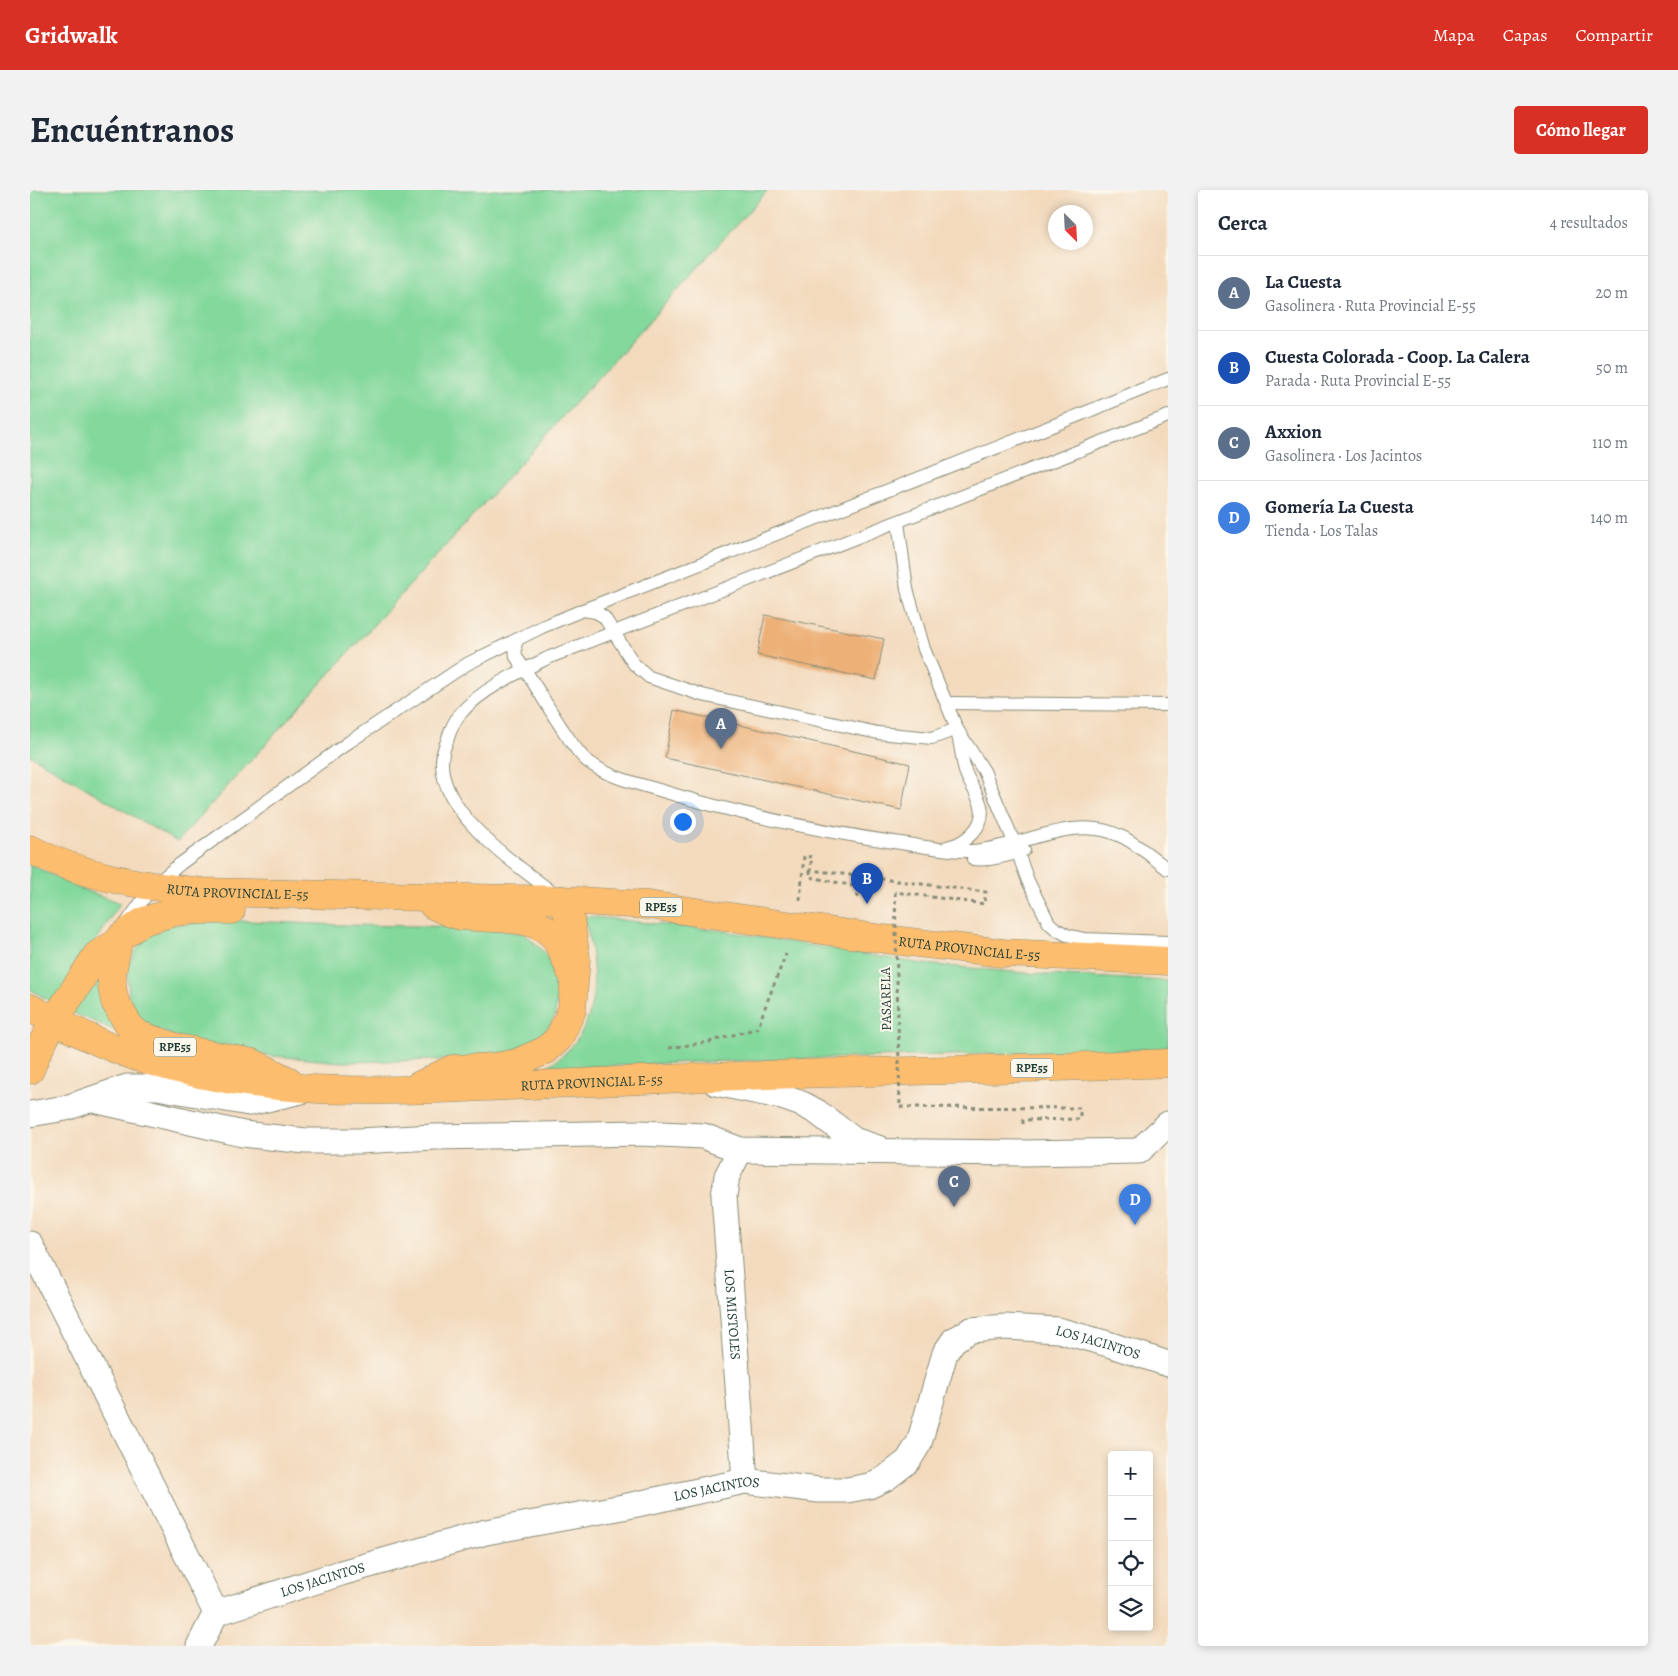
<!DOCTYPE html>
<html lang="es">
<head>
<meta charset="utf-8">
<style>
	:root { --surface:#fff; --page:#f2f2f3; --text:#1f2937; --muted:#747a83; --line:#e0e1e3; --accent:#d93025 }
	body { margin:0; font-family:Alegreya,serif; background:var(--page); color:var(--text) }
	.controls { position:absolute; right:15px; bottom:15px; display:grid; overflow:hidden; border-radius:5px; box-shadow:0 2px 8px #0003 }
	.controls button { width:45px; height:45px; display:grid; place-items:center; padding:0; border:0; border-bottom:1px solid var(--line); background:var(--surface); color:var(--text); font:25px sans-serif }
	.compass { position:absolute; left:1018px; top:15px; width:45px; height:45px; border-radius:50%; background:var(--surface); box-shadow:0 2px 8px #0003; rotate:156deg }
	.you { position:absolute; left:652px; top:631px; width:18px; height:18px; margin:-12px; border:4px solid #fff; border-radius:50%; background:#1a73e8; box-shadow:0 0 0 8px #1a73e833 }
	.badge { display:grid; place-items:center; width:32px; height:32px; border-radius:50%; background:var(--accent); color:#fff; font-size:16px; font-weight:700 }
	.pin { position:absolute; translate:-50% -41px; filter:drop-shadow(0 1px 2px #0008) }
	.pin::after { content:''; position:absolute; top:26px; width:18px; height:15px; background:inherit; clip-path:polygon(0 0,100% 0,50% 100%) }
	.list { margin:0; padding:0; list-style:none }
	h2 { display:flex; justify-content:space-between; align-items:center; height:65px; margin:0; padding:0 20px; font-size:21px }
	h2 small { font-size:16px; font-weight:400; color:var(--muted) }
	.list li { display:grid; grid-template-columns:32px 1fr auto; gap:15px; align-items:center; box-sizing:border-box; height:75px; padding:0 20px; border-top:1px solid var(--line) }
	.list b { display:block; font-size:19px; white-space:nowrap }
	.list p { margin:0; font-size:16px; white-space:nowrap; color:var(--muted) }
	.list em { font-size:16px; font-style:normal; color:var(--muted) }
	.icon { flex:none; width:28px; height:28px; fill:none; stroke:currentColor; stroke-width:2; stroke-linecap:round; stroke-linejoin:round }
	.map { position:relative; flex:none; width:1138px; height:1456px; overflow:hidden; border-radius:5px }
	header { display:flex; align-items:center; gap:30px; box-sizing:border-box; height:70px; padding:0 25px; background:var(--accent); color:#fff }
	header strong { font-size:24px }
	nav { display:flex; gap:28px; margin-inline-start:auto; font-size:18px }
	.intro { display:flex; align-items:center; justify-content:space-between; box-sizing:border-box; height:120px; padding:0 30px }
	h1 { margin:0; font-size:35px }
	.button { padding:12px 22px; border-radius:5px; background:var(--accent); color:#fff; font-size:18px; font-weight:700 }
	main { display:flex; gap:30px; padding:0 30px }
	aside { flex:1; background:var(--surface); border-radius:5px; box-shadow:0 2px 8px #0003 }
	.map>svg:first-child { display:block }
	.green { fill:#83d89c; stroke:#518a68 }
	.building { fill:#edb077 }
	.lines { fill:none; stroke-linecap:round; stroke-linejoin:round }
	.lane-casing { stroke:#898c78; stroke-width:14 }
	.street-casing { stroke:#898c78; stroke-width:27 }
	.primary-casing { stroke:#898c78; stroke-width:29 }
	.path { stroke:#898c78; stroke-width:3; stroke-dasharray:4 4; stroke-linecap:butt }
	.lane { stroke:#fff; stroke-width:12 }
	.street { stroke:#fff; stroke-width:25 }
	.primary { stroke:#fcbd6e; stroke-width:28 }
	.path-bridge { stroke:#898c78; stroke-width:3; stroke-dasharray:4 4; stroke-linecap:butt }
	.labels { text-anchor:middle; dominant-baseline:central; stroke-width:4; stroke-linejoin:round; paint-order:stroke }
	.shield { fill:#fbf7ec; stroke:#61756b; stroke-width:1 }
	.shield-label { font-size:12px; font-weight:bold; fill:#1f3d34 }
	.street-label { font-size:14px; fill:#1f3d34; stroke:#fbf7ec }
</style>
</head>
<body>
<header>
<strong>Gridwalk</strong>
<nav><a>Mapa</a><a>Capas</a><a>Compartir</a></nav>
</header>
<div class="intro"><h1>Encuéntranos</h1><a class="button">Cómo llegar</a></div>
<main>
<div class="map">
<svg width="1138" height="1456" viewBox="0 0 1138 1456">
	<rect width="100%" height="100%" fill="#fbf7ec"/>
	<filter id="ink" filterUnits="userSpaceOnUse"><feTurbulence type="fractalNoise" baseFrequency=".02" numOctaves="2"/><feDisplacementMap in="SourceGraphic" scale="10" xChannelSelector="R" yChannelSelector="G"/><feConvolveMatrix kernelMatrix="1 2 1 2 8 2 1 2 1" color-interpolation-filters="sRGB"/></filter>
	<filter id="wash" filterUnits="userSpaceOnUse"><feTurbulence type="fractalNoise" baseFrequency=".0096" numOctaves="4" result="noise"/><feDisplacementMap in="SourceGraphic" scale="20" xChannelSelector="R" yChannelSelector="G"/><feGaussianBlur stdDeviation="1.12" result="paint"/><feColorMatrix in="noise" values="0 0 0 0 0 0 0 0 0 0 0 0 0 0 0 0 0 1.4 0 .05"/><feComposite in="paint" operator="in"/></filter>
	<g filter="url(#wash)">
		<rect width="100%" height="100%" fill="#f3dabd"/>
		<!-- green -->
		<g class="green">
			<polygon points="0,0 738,0 147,652 0,565"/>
			<polygon points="0,674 46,697 90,713 26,815 0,799"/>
			<path d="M554,726L695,741L893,774L1018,785L1138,791V859L664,872L513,879C574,845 569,785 554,726Z"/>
			<polygon points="194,730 310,735 455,737 495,744 507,755 517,766 524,784 528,801 525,826 519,836 508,847 492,857 478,863 441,869 360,871 311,872 242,866 165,854 119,836 106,823 99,806 97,779 105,762 118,744 129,736"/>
			<polygon points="76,770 93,844 41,822"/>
		</g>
		<g id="blocks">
			<!-- building -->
			<g class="building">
				<polygon points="735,425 854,449 846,490 727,465"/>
				<polygon points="644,520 880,574 871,620 635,568"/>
			</g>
		</g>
	</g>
	<g filter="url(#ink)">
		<use href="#blocks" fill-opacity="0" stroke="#898c78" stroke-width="1"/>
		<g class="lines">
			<defs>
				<g id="lane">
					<polyline points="868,332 877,399 894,459 927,539 954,581 984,652 998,691 1019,733 1026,739 1037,745 1054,749 1138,752"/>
					<polyline points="553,420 566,422 574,427 604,474 619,487 672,505 848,543 902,548 927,539"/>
					<path d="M488,449L485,455L486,467C503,490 517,516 533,540C540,550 547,562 556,570C577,587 605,593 629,600C710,625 793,642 877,654C898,657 920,662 941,661C989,659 1042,624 1088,645C1104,651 1124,669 1138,679"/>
					<polyline points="917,513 1138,515"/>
					<path d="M917,657C935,654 956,636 951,616C948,604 939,593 935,581C932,570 931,557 928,546"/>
					<path d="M943,669C960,671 978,666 994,660"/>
					<path d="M526,705C488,676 412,626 412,573C412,566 414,558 417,551C420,541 423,532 430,524C451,499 491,481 520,467L1138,226"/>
					<polyline points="95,735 122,697 150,674 319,552 437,474 512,437 553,420 1032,232 1138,189"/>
				</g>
				<g id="street">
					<polyline points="686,893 749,906 772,914 787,922 824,950 848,958"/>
					<polyline points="64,910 213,944 276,951 329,951 404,947 610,943 673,946 710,960 992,963 1109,961 1138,934"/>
					<polyline points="0,924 36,918 97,897 127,897 219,913 271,901"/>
					<path id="s1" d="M710,960L697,986L694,1006L715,1291"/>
					<polyline points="0,1054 186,1423"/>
					<path id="s2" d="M169,1456L186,1423L311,1383L456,1342L593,1317L715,1291L789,1300H817L839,1296L856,1288L878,1271L889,1253L915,1163L924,1150L941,1140L975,1137L1028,1140L1078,1154L1138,1174"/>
				</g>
				<g id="primary">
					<path id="s3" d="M0,659C53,687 113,696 172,702L532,710L618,715L854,749L973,763L1138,771"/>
					<path d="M403,715C412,719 422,725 431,726C459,730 505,723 524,747C531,757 536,771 541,782"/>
					<polyline points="201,720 167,720 144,722 114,731 92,746 88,752 82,783 82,797 85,812 100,837 109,845 148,858 223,873 259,891"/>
					<path id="s4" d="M0,818C37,837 76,858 116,870C230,905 337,903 455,897C522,894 590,891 657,888C817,881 978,880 1138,873"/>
					<polyline points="0,880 7,863 24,831 67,765 88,752"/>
					<polyline points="388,896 422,879 464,877 487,873 516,860 529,848 542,820 546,768 540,729 532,710"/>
				</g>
			</defs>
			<!-- lane casing -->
			<use href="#lane" class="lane-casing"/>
			<!-- street casing -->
			<use href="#street" class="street-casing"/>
			<!-- primary casing -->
			<use href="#primary" class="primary-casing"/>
			<!-- path -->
			<g class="path">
				<polyline points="780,680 780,687 829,697 827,711"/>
				<polyline points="770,710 774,666 782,667 780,680 956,702 954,714 865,702"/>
				<polyline points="639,858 679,852 728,838 734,820 756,764"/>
				<polyline points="870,917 1050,918 1050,929 993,930 993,937"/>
			</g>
			<!-- lane -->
			<use href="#lane" class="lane"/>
			<!-- street -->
			<use href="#street" class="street"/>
			<!-- primary -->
			<use href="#primary" class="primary"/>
			<!-- path-bridge -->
			<polyline class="path-bridge" points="865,702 870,917"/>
		</g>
	</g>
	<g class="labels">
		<!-- shield labels -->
		<g class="shield">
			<rect x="610" y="707.5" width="42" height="19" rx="4"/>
			<rect x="124" y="847.5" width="42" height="19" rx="4"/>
			<rect x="981" y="868.5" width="42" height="19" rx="4"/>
		</g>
		<g class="shield-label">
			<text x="631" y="717">RPE55</text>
			<text x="145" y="857">RPE55</text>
			<text x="1002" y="878">RPE55</text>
		</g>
		<!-- street labels -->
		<g class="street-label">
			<text stroke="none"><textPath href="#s3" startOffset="214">RUTA PROVINCIAL E-55</textPath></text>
			<text stroke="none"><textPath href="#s3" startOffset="949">RUTA PROVINCIAL E-55</textPath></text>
			<text transform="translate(856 809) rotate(-91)">PASARELA</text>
			<text stroke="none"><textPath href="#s4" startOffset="576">RUTA PROVINCIAL E-55</textPath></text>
			<text stroke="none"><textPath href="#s1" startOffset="168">LOS MISTOLES</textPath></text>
			<text stroke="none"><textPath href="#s2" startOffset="1034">LOS JACINTOS</textPath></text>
			<text stroke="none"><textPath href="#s2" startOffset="554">LOS JACINTOS</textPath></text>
			<text stroke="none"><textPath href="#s2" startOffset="149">LOS JACINTOS</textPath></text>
		</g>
	</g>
</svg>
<div class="controls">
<button>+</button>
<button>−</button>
<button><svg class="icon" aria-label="locate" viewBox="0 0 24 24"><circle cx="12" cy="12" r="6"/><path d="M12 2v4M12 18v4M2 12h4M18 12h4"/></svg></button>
<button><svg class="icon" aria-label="layers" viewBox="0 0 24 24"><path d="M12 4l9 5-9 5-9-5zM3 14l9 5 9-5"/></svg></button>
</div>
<svg class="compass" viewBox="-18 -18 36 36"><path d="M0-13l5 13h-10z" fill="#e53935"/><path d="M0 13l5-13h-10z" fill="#747a83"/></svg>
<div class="you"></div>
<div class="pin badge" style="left:691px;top:559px;background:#5c6f8a">A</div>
<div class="pin badge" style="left:837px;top:714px;background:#1a4fb4">B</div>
<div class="pin badge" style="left:924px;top:1017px;background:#5c6f8a">C</div>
<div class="pin badge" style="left:1105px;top:1035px;background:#3f7fe0">D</div>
</div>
<aside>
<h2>Cerca<small>4 resultados</small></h2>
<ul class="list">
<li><span class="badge" style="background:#5c6f8a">A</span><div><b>La Cuesta</b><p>Gasolinera · Ruta Provincial E-55</p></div><em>20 m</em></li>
<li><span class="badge" style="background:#1a4fb4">B</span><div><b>Cuesta Colorada - Coop. La Calera</b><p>Parada · Ruta Provincial E-55</p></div><em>50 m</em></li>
<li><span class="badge" style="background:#5c6f8a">C</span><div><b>Axxion</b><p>Gasolinera · Los Jacintos</p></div><em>110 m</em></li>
<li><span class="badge" style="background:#3f7fe0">D</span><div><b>Gomería La Cuesta</b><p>Tienda · Los Talas</p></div><em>140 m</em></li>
</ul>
</aside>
</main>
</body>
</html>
